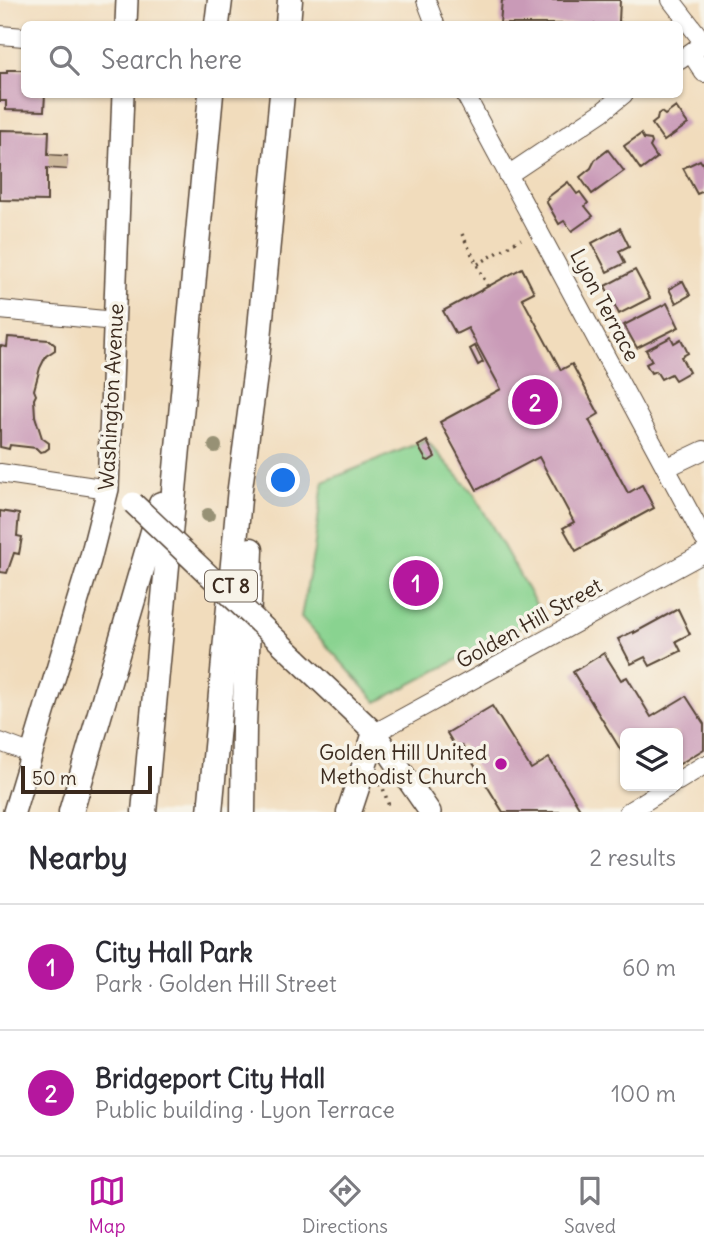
<!DOCTYPE html>
<html lang="en">
<head>
<meta charset="utf-8">
<style>
	:root { --surface:#fff; --page:#f7f7f7; --text:#2b2b33; --muted:#7c7c81; --line:#e1e1e2; --accent:#b5179e }
	body { margin:0; font-family:Delius,sans-serif; background:var(--page); color:var(--text) }
	.controls { position:absolute; right:21px; bottom:21px; display:grid; overflow:hidden; border-radius:10px; box-shadow:0 2px 5px #0004 }
	.controls button { width:63px; height:63px; display:grid; place-items:center; padding:0; border:0; border-bottom:2px solid var(--line); background:var(--surface); color:var(--text); font:35px sans-serif }
	.scale { position:absolute; left:21px; bottom:18px; width:131px; box-sizing:border-box; padding-left:7px; border:4px solid #3b2a1e; border-top:0; font-size:19px; line-height:24px; white-space:nowrap; color:#3b2a1e; -webkit-text-stroke:5px #f7f3e8; paint-order:stroke }
	.you { position:absolute; left:284px; top:481px; width:24px; height:24px; margin:-18px; border:5px solid #fff; border-radius:50%; background:#1a73e8; box-shadow:0 0 0 10px #1a73e833 }
	.badge { display:grid; place-items:center; width:46px; height:46px; border-radius:50%; background:var(--accent); color:#fff; font-size:23px; font-weight:700 }
	.pin { position:absolute; translate:-50% -50%; border:4px solid #fff; box-shadow:0 2px 7px #0006 }
	.list { margin:0; padding:0; list-style:none }
	h2 { display:flex; justify-content:space-between; align-items:center; height:91px; margin:0; padding:0 28px; font-size:30px }
	h2 small { font-size:23px; font-weight:400; color:var(--muted) }
	.list li { display:grid; grid-template-columns:46px 1fr auto; gap:21px; align-items:center; box-sizing:border-box; height:126px; padding:0 28px; border-top:2px solid var(--line) }
	.list b { display:block; font-size:26px; white-space:nowrap }
	.list p { margin:0; font-size:23px; white-space:nowrap; color:var(--muted) }
	.list em { font-size:23px; font-style:normal; color:var(--muted) }
	.icon { flex:none; width:38px; height:38px; fill:none; stroke:currentColor; stroke-width:2; stroke-linecap:round; stroke-linejoin:round }
	.map { position:relative; flex:none; width:704px; height:812px; overflow:hidden }
	.search { position:absolute; background:var(--surface); box-shadow:0 2px 5px #0004; left:21px; right:21px; top:21px; height:77px; display:flex; align-items:center; gap:18px; box-sizing:border-box; padding:0 24px; border-radius:10px; color:var(--muted); font-size:26px }
	.sheet { height:343px; background:var(--surface) }
	nav { display:flex; justify-content:space-around; align-items:center; box-sizing:border-box; height:98px; border-top:2px solid var(--line); background:var(--surface); font-size:19px; color:var(--muted) }
	nav a { display:grid; justify-items:center; gap:4px }
	nav .on { color:var(--accent) }
	.map>svg:first-child { display:block }
	.green { fill:#89d390; stroke:#627e57; stroke-width:2 }
	.building { fill:#c99ab7 }
	.lines { fill:none; stroke-linecap:round; stroke-linejoin:round }
	.minor-tunnel { stroke:#cdb89c; stroke-width:18; stroke-dasharray:18 9; stroke-linecap:butt }
	.minor-casing { stroke:#564536; stroke-width:20 }
	.major-casing { stroke:#564536; stroke-width:24 }
	.highway-casing { stroke:#564536; stroke-width:27 }
	.path { stroke:#564536; stroke-width:3.5; stroke-dasharray:2 5; stroke-linecap:butt }
	.minor { stroke:#fff; stroke-width:18 }
	.major { stroke:#fff; stroke-width:21 }
	.highway { stroke:#fff; stroke-width:24 }
	.major-bridge-casing { stroke:#564536; stroke-width:24; stroke-linecap:butt }
	.major-bridge { stroke:#fff; stroke-width:21 }
	.tree { fill:#979174 }
	.poi-dot { fill:#b5179e; stroke:#f7f3e8; stroke-width:2.5 }
	.labels { text-anchor:middle; dominant-baseline:central; stroke-width:7; stroke-linejoin:round; paint-order:stroke }
	.shield { fill:#f7f3e8; stroke:#73665b; stroke-width:2 }
	.shield-label { font-size:19px; font-weight:bold; fill:#3b2a1e }
	.street-label { font-size:21px; fill:#3b2a1e; stroke:#f7f3e8 }
	.poi-label { font-size:21px; fill:#3b2a1e; stroke:#f7f3e8; text-anchor:end }
</style>
</head>
<body>
<div class="map">
<svg width="704" height="812" viewBox="0 0 704 812">
	<rect width="100%" height="100%" fill="#f7f3e8"/>
	<filter id="ink" filterUnits="userSpaceOnUse"><feTurbulence type="fractalNoise" baseFrequency=".0143" numOctaves="2"/><feDisplacementMap in="SourceGraphic" scale="14" xChannelSelector="R" yChannelSelector="G"/><feConvolveMatrix kernelMatrix="1 2 1 2 8 2 1 2 1" color-interpolation-filters="sRGB"/></filter>
	<filter id="wash" filterUnits="userSpaceOnUse"><feTurbulence type="fractalNoise" baseFrequency=".00686" numOctaves="4" result="noise"/><feDisplacementMap in="SourceGraphic" scale="28" xChannelSelector="R" yChannelSelector="G"/><feGaussianBlur stdDeviation="1.57" result="paint"/><feColorMatrix in="noise" values="0 0 0 0 0 0 0 0 0 0 0 0 0 0 0 0 0 1.4 0 .05"/><feComposite in="paint" operator="in"/></filter>
	<g filter="url(#wash)">
		<rect width="100%" height="100%" fill="#f1dcbc"/>
		<!-- green -->
		<polygon class="green" points="426,440 474,494 542,615 377,702 301,617 314,550 323,482"/>
		<g id="blocks">
			<!-- building -->
			<g class="building">
				<polygon points="502,0 620,0 619,22 626,24 500,24"/>
				<polygon points="7,70 24,70 24,94 45,94 44,111 6,110 6,101 0,101 0,73 7,73"/>
				<polygon points="676,107 688,124 664,141 652,124 657,120 658,114 661,112 665,115"/>
				<polygon points="0,130 49,131 48,155 67,156 66,169 47,168 47,201 0,200"/>
				<polygon points="641,134 644,139 651,140 652,143 650,147 657,158 641,170 624,146"/>
				<polygon points="608,150 624,171 592,194 580,177 591,168 595,160"/>
				<polygon points="700,160 702,163 704,162 704,191 697,194 683,168"/>
				<polygon points="568,182 577,194 580,192 588,203 585,206 593,216 572,231 564,221 559,224 546,201 549,199 547,198"/>
				<polygon points="620,228 629,246 619,251 625,263 607,272 592,243"/>
				<polygon points="522,268 534,292 522,298 561,370 572,364 599,414 589,420 628,493 642,485 654,508 576,551 563,528 574,522 539,457 477,490 440,422 501,389 468,328 456,334 443,311"/>
				<polygon points="635,270 650,298 619,314 605,286"/>
				<polygon points="683,281 690,295 676,303 669,289"/>
				<polygon points="667,303 679,327 637,348 624,325"/>
				<polygon points="8,337 49,340 55,345 55,350 46,356 40,368 34,390 36,395 34,399 35,416 42,438 49,443 49,448 45,451 40,452 36,448 10,445 9,449 0,447 0,346 7,347"/>
				<polygon points="671,337 674,343 681,339 688,353 681,357 689,372 675,380 671,374 661,379 656,371 651,373 646,364 652,361 646,350"/>
				<polygon points="475,346 483,362 478,365 470,349"/>
				<polygon points="427,441 435,457 429,461 426,460 418,446"/>
				<polygon points="0,511 19,514 17,536 22,537 19,554 14,553 7,573 0,572"/>
				<polygon points="678,609 690,634 676,641 681,651 650,666 645,657 631,664 618,639 634,631 634,633"/>
				<polygon points="604,653 621,680 627,677 651,717 686,696 704,724 704,749 678,765 678,733 625,733 625,757 573,672"/>
				<polygon points="492,706 531,769 549,758 582,812 503,812 462,745 456,748 447,733"/>
			</g>
		</g>
	</g>
	<g filter="url(#ink)">
		<use href="#blocks" fill-opacity="0" stroke="#564536" stroke-width="2"/>
		<g class="lines">
			<!-- minor-tunnel -->
			<polyline class="minor-tunnel" points="58,168 59,156"/>
			<defs>
				<g id="minor">
					<polyline points="426,0 435,24"/>
					<polyline points="671,0 704,43"/>
					<polyline points="0,35 24,37"/>
					<polyline points="691,53 704,73"/>
					<polyline points="680,60 704,43"/>
					<polyline points="465,94 704,539"/>
					<polyline points="508,175 602,112 624,94"/>
					<polyline points="0,310 115,321"/>
					<polyline points="666,468 704,450"/>
					<polyline points="0,473 108,489"/>
					<polyline points="375,733 704,553"/>
					<polyline points="0,742 32,754"/>
					<polyline points="678,781 704,765"/>
					<polyline points="628,812 670,786"/>
				</g>
				<g id="major">
					<polyline points="126,24 127,0"/>
					<polyline points="297,659 375,733 430,812"/>
					<polyline points="14,812 90,560 108,489 123,94"/>
				</g>
				<g id="highway">
					<polyline points="217,24 220,0"/>
					<polyline points="288,24 290,0"/>
					<polyline points="71,812 161,504"/>
					<polyline points="144,812 211,94"/>
					<polyline points="210,812 240,488 257,360 282,94"/>
					<polyline points="243,812 244,727 251,550"/>
					<polyline points="349,812 375,733"/>
				</g>
			</defs>
			<!-- minor casing -->
			<use href="#minor" class="minor-casing"/>
			<!-- major casing -->
			<use href="#major" class="major-casing"/>
			<!-- highway casing -->
			<use href="#highway" class="highway-casing"/>
			<!-- path -->
			<g class="path">
				<polyline points="462,234 488,287"/>
				<polyline points="478,264 521,239"/>
				<polyline points="379,784 383,788 389,806"/>
			</g>
			<!-- minor -->
			<use href="#minor" class="minor"/>
			<!-- major -->
			<use href="#major" class="major"/>
			<!-- highway -->
			<use href="#highway" class="highway"/>
			<defs>
				<polyline id="major-bridge" points="133,503 297,659"/>
			</defs>
			<!-- major-bridge casing -->
			<use href="#major-bridge" class="major-bridge-casing"/>
			<!-- major-bridge -->
			<use href="#major-bridge" class="major-bridge"/>
		</g>
		<!-- trees -->
		<g class="tree">
			<circle cx="215" cy="446" r="7"/>
			<circle cx="208" cy="515" r="7"/>
		</g>
	</g>
	<!-- markers -->
	<circle class="poi-dot" cx="501" cy="764" r="7"/>
	<g class="labels">
		<!-- shield labels -->
		<rect class="shield" x="205" y="570.5" width="52" height="31" rx="5"/>
		<g class="shield-label">
			<text x="231" y="586">CT 8</text>
		</g>
		<!-- street labels -->
		<g class="street-label">
			<text transform="translate(605 305) rotate(62)">Lyon Terrace</text>
			<text transform="translate(111 397) rotate(-87)">Washington Avenue</text>
			<text transform="translate(529 623) rotate(-29)">Golden Hill Street</text>
		</g>
		<!-- poi labels -->
		<g class="poi-label">
			<text x="487" y="752">Golden Hill United<tspan x="487" dy="24">Methodist Church</tspan></text>
		</g>
	</g>
</svg>
<div class="controls">
<button><svg class="icon" aria-label="layers" viewBox="0 0 24 24"><path d="M12 4l9 5-9 5-9-5zM3 14l9 5 9-5"/></svg></button>
</div>
<div class="scale">50 m</div>
<div class="you"></div>
<div class="pin badge" style="left:416px;top:583px">1</div>
<div class="pin badge" style="left:535px;top:402px">2</div>
<div class="search"><svg class="icon" aria-label="search" viewBox="0 0 24 24"><circle cx="10" cy="10" r="6"/><path d="M15 15l6 6"/></svg>Search here</div>
</div>
<section class="sheet">
<h2>Nearby<small>2 results</small></h2>
<ul class="list">
<li><span class="badge">1</span><div><b>City Hall Park</b><p>Park · Golden Hill Street</p></div><em>60 m</em></li>
<li><span class="badge">2</span><div><b>Bridgeport City Hall</b><p>Public building · Lyon Terrace</p></div><em>100 m</em></li>
</ul>
</section>
<nav>
<a class="on"><svg class="icon" aria-label="map" viewBox="0 0 24 24"><path d="M3 6l6-2 6 2 6-2v14l-6 2-6-2-6 2zM9 4v14M15 6v14"/></svg>Map</a>
<a><svg class="icon" aria-label="directions" viewBox="0 0 24 24"><path d="M12 3l9 9-9 9-9-9zM9 14v-3h6M13 9l2 2-2 2"/></svg>Directions</a>
<a><svg class="icon" aria-label="saved" viewBox="0 0 24 24"><path d="M7 4h10v16l-5-4-5 4z"/></svg>Saved</a>
</nav>
</body>
</html>
